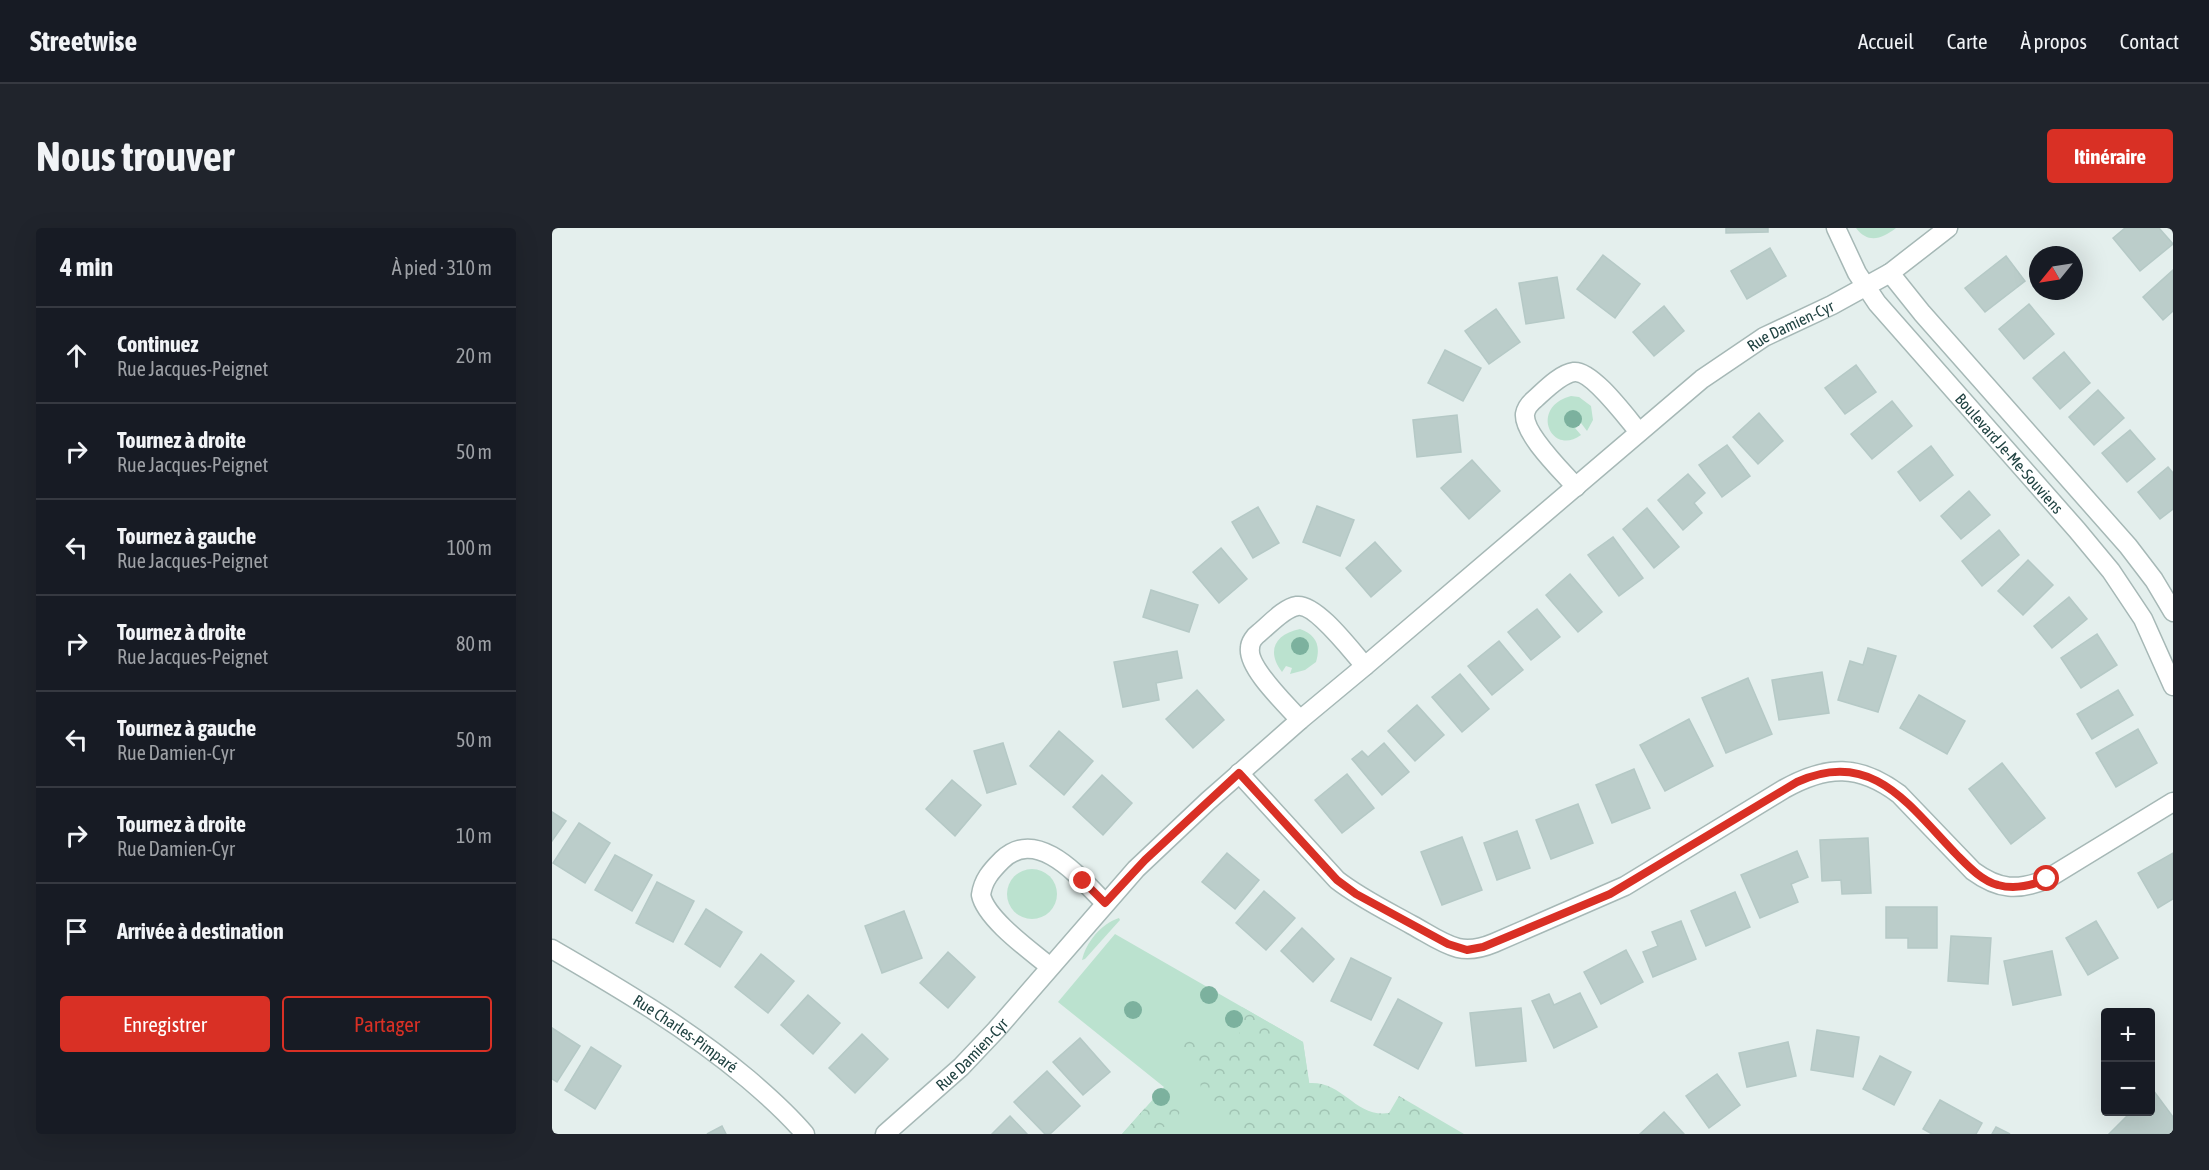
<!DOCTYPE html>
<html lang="fr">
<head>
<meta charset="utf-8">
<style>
	:root { --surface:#171b24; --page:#20242c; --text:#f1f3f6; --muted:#9ea1a6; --line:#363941; --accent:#d93025 }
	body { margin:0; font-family:"Asap Condensed",sans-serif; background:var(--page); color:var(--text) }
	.controls { position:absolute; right:18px; bottom:18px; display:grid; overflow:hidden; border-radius:6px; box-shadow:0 6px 24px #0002 }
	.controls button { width:54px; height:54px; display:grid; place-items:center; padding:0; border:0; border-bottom:2px solid var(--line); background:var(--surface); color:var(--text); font:30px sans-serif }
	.compass { position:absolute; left:1477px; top:18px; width:54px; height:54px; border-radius:50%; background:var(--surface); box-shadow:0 6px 24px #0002; rotate:240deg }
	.stop { position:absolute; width:18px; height:18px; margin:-14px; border:4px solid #d93025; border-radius:50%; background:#fff }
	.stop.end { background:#d93025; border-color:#fff; box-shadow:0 2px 6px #0008 }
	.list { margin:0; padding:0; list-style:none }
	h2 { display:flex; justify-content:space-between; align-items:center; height:78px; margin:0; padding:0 24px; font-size:26px }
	h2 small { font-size:20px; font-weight:400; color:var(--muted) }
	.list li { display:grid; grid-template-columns:39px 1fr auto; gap:18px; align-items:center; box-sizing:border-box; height:96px; padding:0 24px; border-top:2px solid var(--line) }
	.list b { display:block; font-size:22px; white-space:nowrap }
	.list p { margin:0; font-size:20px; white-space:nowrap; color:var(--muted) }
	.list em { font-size:20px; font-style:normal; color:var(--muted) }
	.actions { display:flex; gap:12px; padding:18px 24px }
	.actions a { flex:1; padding:14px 0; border:2px solid var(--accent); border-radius:6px; text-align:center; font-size:21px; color:var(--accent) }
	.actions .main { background:var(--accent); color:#fff }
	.icon { flex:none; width:33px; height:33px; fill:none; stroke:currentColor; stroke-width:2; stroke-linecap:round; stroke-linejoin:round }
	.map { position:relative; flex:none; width:1621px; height:906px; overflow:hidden; border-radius:6px }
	header { display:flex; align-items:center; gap:36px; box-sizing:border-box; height:84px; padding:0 30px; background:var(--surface); border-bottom:2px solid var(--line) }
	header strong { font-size:28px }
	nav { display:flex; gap:33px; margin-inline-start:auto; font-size:21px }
	.intro { display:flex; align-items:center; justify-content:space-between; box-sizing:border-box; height:144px; padding:0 36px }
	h1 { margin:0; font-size:42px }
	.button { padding:15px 27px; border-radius:6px; background:var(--accent); color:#fff; font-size:21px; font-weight:700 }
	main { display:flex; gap:36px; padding:0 36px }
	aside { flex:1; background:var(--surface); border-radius:6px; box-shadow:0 6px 24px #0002 }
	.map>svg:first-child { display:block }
	.green { fill:#bbe2cf }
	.forest { fill:url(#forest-crowns) }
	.building { fill:#bbcdca; stroke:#b5c9c6; stroke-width:1.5 }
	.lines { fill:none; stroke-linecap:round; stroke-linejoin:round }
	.minor-casing { stroke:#a6b8b6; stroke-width:21 }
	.minor { stroke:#fff; stroke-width:18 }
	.tree { fill:#7cb19e }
	.route { stroke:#d93025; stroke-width:8 }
	.labels { text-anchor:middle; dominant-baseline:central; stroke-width:5; stroke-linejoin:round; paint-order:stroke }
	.street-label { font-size:16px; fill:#214342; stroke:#f5fbf9 }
</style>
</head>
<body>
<header>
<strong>Streetwise</strong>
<nav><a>Accueil</a><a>Carte</a><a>À propos</a><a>Contact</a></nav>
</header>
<div class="intro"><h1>Nous trouver</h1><a class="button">Itinéraire</a></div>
<main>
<aside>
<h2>4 min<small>À pied · 310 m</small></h2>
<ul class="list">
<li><svg class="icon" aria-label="ahead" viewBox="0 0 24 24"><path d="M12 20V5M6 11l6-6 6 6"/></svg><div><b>Continuez</b><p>Rue Jacques-Peignet</p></div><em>20 m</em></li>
<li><svg class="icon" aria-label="right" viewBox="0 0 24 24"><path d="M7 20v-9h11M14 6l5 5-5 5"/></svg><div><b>Tournez à droite</b><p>Rue Jacques-Peignet</p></div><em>50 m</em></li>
<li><svg class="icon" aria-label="left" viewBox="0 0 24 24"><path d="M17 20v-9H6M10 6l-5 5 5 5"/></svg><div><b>Tournez à gauche</b><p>Rue Jacques-Peignet</p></div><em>100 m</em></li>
<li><svg class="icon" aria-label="right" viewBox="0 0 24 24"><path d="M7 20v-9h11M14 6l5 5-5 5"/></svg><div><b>Tournez à droite</b><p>Rue Jacques-Peignet</p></div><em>80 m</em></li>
<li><svg class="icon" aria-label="left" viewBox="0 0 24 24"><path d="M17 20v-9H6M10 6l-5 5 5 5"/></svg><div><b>Tournez à gauche</b><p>Rue Damien-Cyr</p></div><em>50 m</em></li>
<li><svg class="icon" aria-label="right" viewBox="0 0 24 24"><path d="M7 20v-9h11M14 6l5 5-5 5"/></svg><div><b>Tournez à droite</b><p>Rue Damien-Cyr</p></div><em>10 m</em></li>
<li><svg class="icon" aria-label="arrive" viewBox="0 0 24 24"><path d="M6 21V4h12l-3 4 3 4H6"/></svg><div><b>Arrivée à destination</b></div></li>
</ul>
<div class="actions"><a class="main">Enregistrer</a><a>Partager</a></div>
</aside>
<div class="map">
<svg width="1621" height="906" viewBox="0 0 1621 906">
	<defs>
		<pattern id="forest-crowns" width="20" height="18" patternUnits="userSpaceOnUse" patternTransform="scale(1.5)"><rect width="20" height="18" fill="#bbe2cf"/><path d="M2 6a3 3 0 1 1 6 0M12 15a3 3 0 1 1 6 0" fill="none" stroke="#a0c3b3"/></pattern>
	</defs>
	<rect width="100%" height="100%" fill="#e4efed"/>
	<!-- green -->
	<g class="green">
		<path d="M1304,0H1344C1330,11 1316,16 1304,0Z"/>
		<path d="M1019,168L1027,169L1039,178L1041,192L1035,203L1029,195L1023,200L1029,207C999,229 977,179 1019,168Z"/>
		<path d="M748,401C764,407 769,417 764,434L753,442L738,446L740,440L734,438L730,444C714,423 723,406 748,401Z"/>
		<circle cx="480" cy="666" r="25"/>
		<path d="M567,690L568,692L533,731L530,732C534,714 549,696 567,690Z"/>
		<polygon points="563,706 751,814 765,906 570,906 612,859 506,774"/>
	</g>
	<!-- forest -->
	<g class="forest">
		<path d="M690,779L751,814L757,855C792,853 803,890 837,885L847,868L912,906H690L679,888L656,876L649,860L645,837C636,830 626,825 626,812L651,808L678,813L686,811L692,788Z"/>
		<path d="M621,876L628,881C627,894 620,896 609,900C605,901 603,904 600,905C592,906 578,906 570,906L593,880L604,885Z"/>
	</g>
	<!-- building -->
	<g class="building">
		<polygon points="1174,0 1216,0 1216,4 1174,5"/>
		<polygon points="1573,0 1607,0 1621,16 1588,43 1561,10"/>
		<polygon points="1218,20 1234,48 1195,71 1179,43"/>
		<polygon points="1051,27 1088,56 1063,90 1025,61"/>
		<polygon points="1454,28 1473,53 1433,84 1413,60"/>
		<polygon points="1621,42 1621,83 1611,92 1591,69"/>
		<polygon points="1005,49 1012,90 974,96 967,55"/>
		<polygon points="1477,76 1502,106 1472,131 1447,101"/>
		<polygon points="1112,78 1132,103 1102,128 1081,104"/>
		<polygon points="944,81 968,114 937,136 913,103"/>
		<polygon points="893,122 929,140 911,173 876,155"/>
		<polygon points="1512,124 1538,155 1508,181 1481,150"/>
		<polygon points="1304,137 1324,164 1293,186 1273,160"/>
		<polygon points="1546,162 1572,190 1542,217 1517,189"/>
		<polygon points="1340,173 1360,198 1320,231 1299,206"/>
		<polygon points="1207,185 1231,213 1206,236 1181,209"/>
		<polygon points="905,187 909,224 865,229 861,192"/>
		<polygon points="1578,202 1603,231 1575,254 1550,225"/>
		<polygon points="1175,217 1198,248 1170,269 1147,237"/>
		<polygon points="1379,218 1401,247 1368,273 1346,244"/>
		<polygon points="920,232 948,263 917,291 889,260"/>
		<polygon points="1616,239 1621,245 1621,281 1608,291 1586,264"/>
		<polygon points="1136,246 1153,265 1142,275 1150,285 1131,302 1106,272"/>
		<polygon points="1417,263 1438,287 1409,311 1389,288"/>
		<polygon points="765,278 802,292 788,328 751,314"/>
		<polygon points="706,279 727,315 701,330 680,294"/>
		<polygon points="1095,280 1127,319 1102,340 1071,301"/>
		<polygon points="1447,302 1467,327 1430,358 1410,333"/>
		<polygon points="1061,309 1091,350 1067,368 1036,327"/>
		<polygon points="823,314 849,343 819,369 794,340"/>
		<polygon points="669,320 695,351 667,375 641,344"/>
		<polygon points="1476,332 1501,357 1471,387 1446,363"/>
		<polygon points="1018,346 1050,384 1026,404 994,367"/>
		<polygon points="599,362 646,377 637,404 591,389"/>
		<polygon points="1517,369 1535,391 1500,420 1482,398"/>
		<polygon points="985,381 1008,409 979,432 956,404"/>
		<polygon points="1545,406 1565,437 1529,460 1509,430"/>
		<polygon points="947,413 971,442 940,467 916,438"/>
		<polygon points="1316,420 1344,428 1326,484 1286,472 1298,433 1311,437"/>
		<polygon points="625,423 630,450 604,455 607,472 571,479 562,434"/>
		<polygon points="1270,444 1277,485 1227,492 1220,452"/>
		<polygon points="908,446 937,481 910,504 880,469"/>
		<polygon points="1196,450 1220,506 1174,525 1150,470"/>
		<polygon points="645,462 672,492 641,520 614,491"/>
		<polygon points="1566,462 1581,487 1540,511 1525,486"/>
		<polygon points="1367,467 1413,493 1395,526 1348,500"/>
		<polygon points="865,477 892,507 863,533 836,503"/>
		<polygon points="1137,491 1161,538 1113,563 1088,517"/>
		<polygon points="1586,501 1605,535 1564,559 1544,525"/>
		<polygon points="507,503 541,533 512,567 478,538"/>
		<polygon points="451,515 464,556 435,565 422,523"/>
		<polygon points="832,515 857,544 830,567 800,531 810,523 816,529"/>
		<polygon points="1450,535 1493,590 1459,616 1417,561"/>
		<polygon points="1082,541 1098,580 1060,595 1044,557"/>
		<polygon points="795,546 822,580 790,605 763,572"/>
		<polygon points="550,547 580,575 551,607 521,579"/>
		<polygon points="400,552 429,577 403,608 374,581"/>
		<polygon points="1026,576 1041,615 999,631 984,592"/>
		<polygon points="0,584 14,593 0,613"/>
		<polygon points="27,595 58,615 33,655 1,635"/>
		<polygon points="965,603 978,640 945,652 932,615"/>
		<polygon points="910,609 930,662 890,677 869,624"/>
		<polygon points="1316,610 1319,665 1290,666 1289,652 1270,653 1268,612"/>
		<polygon points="1245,623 1256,649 1239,656 1246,674 1208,690 1189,647"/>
		<polygon points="675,625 707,652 683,681 650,654"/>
		<polygon points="1621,625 1621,671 1606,680 1586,645"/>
		<polygon points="63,627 100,647 80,683 43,662"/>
		<polygon points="105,654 142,673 121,714 84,695"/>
		<polygon points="712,663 743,690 714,722 684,695"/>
		<polygon points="1183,664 1198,699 1154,718 1139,683"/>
		<polygon points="1334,679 1385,679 1385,720 1356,720 1356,710 1334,710"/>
		<polygon points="154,681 190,704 168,739 133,716"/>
		<polygon points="352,683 370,730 330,745 313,698"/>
		<polygon points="1129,693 1144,731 1101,749 1091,724 1106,718 1100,704"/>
		<polygon points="1544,693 1566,730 1536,747 1514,710"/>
		<polygon points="750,700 782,731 761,754 729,723"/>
		<polygon points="1399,708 1439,710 1436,756 1396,753"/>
		<polygon points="1074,722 1091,754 1049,776 1032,744"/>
		<polygon points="1500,723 1509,767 1461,777 1452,733"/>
		<polygon points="396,724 423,749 396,780 368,755"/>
		<polygon points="209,726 242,753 216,785 183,759"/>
		<polygon points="799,730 839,750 819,792 779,773"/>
		<polygon points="1028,765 1045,799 1002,820 980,773 997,766 1002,777"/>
		<polygon points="256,767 288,795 261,826 229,797"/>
		<polygon points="846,771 890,795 866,841 822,817"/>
		<polygon points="969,780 974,833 924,838 918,785"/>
		<polygon points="0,800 28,818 5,854 0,851"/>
		<polygon points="1265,802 1307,809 1301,849 1259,842"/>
		<polygon points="310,806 336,831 303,865 277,840"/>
		<polygon points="528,810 558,844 531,867 501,834"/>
		<polygon points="1236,814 1244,848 1195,859 1187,825"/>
		<polygon points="39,819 69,838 43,881 13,862"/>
		<polygon points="1328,828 1359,844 1342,877 1311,861"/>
		<polygon points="495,843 528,878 498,906 493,906 462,874"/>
		<polygon points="1165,846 1188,877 1157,900 1134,868"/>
		<polygon points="1601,862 1621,889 1621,906 1557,906 1579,884 1598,884 1598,864"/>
		<polygon points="1388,872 1430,895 1424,906 1380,906 1371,901"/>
		<polygon points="1112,884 1132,906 1088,906"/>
		<polygon points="458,888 475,906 440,906"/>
		<polygon points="170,898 174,906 155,906"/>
		<polygon points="1444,899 1458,906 1440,906"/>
	</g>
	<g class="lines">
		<defs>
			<g id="minor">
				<path id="s1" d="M1284,0L1305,45L1325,75L1525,302L1559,343L1591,391L1621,458"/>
				<polyline points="1338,45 1370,85 1576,318 1602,352 1621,384"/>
				<path d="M1024,259C1011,244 971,206 973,186C974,180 978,175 983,171C993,162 1008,146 1022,144C1040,142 1075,190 1087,204"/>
				<path d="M748,492C735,477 695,440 698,420C698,414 703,408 707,405C718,396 732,380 745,378C764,375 801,425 813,438"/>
				<path d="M687,545L785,652C808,670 835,683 860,697C875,705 890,716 906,720C919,723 930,720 942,715L1073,658L1232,561C1275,537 1307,536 1347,566L1421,643C1447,662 1466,663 1495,651L1621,574"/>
				<path id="s2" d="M0,721C69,761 135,800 196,851C216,868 236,886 253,906"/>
				<path d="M497,738C479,723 434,691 429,667C431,652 439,643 450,632C486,598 528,650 553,675"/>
				<path id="s3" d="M333,906L409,839L444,802L584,641L656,573L748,492L813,438L1150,151L1212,109L1280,77L1338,45L1396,0"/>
			</g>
		</defs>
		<!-- minor casing -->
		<use href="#minor" class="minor-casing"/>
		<!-- minor -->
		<use href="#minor" class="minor"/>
	</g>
	<!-- trees -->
	<g class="tree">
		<circle cx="1021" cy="191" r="9"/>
		<circle cx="748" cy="418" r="9"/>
		<circle cx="657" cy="767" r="9"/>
		<circle cx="581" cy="782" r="9"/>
		<circle cx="682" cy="791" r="9"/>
		<circle cx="609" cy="869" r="9"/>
	</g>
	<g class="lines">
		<!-- route -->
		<path class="route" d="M531,653L553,675L593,632L687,545L785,652L804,666L896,716L915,722L931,719L1058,666L1245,554C1321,519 1358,579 1405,627C1416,638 1430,653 1446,657C1463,662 1479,658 1495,651"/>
	</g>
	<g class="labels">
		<!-- street labels -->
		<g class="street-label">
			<text stroke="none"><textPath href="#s3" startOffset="1218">Rue Damien-Cyr</textPath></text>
			<text stroke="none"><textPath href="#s1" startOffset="286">Boulevard Je-Me-Souviens</textPath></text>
			<text stroke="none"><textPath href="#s2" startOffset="158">Rue Charles-Pimparé</textPath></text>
			<text stroke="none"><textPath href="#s3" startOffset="118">Rue Damien-Cyr</textPath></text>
		</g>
	</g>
</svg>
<div class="controls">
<button>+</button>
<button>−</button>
</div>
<svg class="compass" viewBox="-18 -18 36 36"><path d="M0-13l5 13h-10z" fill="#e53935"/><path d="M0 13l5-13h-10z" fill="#9ea1a6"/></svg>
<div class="stop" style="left:1495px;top:651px"></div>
<div class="stop end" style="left:531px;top:653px"></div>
</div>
</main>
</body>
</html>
